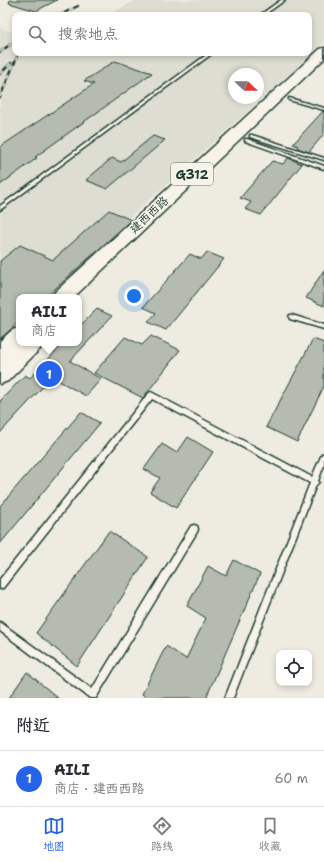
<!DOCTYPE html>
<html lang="zh">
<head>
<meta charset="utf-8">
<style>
	:root { --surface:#fff; --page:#f2f2f3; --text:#2b2b33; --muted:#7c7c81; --line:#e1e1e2; --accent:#2563eb }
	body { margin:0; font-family:"Shantell Sans","LXGW WenKai TC",sans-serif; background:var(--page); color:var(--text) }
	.controls { position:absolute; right:12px; bottom:12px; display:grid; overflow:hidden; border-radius:8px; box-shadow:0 2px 6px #0003 }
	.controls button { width:36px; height:36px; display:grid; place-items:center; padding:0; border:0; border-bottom:1px solid var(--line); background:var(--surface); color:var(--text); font:20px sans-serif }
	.compass { position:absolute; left:228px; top:68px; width:36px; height:36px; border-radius:50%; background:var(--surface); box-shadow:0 2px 6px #0003; rotate:112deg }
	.you { position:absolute; left:134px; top:296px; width:14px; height:14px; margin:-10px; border:3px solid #fff; border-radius:50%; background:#1a73e8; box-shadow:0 0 0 6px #1a73e833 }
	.badge { display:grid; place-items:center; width:26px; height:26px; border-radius:50%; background:var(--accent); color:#fff; font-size:13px; font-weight:700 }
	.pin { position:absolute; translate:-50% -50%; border:2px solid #fff; box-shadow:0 1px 4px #0006 }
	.popup { position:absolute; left:16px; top:294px; width:66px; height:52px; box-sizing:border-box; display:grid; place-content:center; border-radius:8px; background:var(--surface); filter:drop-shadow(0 1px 3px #0005); font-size:13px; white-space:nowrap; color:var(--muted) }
	.popup b { font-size:15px; color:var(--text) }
	.popup::after { content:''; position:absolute; left:50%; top:100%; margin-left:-8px; border:8px solid transparent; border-top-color:var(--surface) }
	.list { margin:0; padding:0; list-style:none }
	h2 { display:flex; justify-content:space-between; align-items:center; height:52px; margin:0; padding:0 16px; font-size:17px }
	h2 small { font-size:13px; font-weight:400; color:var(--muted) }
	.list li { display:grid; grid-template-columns:26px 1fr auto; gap:12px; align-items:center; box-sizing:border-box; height:56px; padding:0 16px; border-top:1px solid var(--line) }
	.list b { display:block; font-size:15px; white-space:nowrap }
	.list p { margin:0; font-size:13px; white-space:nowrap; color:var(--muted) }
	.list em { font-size:13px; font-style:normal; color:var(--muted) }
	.icon { flex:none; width:22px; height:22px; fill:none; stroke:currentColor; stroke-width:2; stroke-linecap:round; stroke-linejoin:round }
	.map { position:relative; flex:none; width:324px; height:698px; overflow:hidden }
	.search { position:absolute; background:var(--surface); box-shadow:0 2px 6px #0003; left:12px; right:12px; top:12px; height:44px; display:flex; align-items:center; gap:10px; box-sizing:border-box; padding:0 14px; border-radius:8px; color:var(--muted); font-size:15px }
	.sheet { height:108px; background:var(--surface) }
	nav { display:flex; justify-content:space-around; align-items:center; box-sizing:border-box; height:56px; border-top:1px solid var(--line); background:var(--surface); font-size:11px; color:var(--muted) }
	nav a { display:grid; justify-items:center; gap:2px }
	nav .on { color:var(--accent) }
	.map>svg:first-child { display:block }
	.built { fill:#ddddd2; fill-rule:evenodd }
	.building { fill:#b5bbb0; stroke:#1f3d34 }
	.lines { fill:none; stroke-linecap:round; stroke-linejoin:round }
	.service-casing { stroke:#1f3d34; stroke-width:3 }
	.trunk-casing { stroke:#1f3d34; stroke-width:3 }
	.service { fill:#f7f3e8; fill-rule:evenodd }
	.trunk { fill:#f7f3e8; fill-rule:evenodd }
	.rail-casing { stroke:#1f3d34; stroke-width:2.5 }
	.rail { stroke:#f7f3e8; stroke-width:1.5; stroke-dasharray:5; stroke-linecap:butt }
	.labels { text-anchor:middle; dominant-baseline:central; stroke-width:3; stroke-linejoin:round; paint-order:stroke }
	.far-street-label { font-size:12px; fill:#1f3d34; stroke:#f7f3e8 }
	.shield { fill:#f7f3e8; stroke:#60746a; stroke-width:1 }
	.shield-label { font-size:13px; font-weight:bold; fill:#1f3d34 }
</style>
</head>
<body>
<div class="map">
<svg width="324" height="698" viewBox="0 0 324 698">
	<rect width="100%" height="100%" fill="#eeece1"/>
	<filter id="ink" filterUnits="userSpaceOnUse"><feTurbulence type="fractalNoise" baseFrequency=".025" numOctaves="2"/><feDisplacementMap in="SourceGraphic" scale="8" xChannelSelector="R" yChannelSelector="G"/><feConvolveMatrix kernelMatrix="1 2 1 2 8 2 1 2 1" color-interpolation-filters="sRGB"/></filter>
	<g filter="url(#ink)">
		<!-- built -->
		<path class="built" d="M136,0H324V43L41,297H19L0,334V28L15,33V53H309V15H109ZM234,74H258V98H234Z"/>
		<!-- building -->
		<g class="building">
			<polygon points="10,0 57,0 36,11 9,3"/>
			<polygon points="115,61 152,73 35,157 37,158 0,185 0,147 94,84 84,81"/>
			<polygon points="323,111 324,111 324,134 309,152 297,148 298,146 293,144"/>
			<polygon points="153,136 165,140 107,189 86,180 112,158 121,162"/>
			<polygon points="288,158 302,164 261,215 245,209 251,202 240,198 272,161 283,164"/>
			<polygon points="109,210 131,220 46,297 19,297 19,322 0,339 0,261 20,245 53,260"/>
			<polygon points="207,252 224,259 166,330 148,322 156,313 143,307 190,254 201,259"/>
			<polygon points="324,270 324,306 306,298"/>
			<polygon points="97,309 112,316 70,361 101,379 86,396 52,377 0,433 0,401 25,375 30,378 64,343 79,343 79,327"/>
			<polygon points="151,336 180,350 143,398 94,373 125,337 142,345"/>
			<polygon points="313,339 324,343 324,386 297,442 266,427"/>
			<polygon points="81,412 100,423 0,544 0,506"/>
			<polygon points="188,437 213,452 176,508 150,492 160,478 144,469 162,444 177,453"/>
			<polygon points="109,531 148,557 77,666 36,633"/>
			<polygon points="234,560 260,574 206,698 147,698 142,694 166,646 186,659 206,618 187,606 208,566 226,576"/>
			<polygon points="27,672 58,698 9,698"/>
		</g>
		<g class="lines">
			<defs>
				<g id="service">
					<polygon points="281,0 285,0 264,15 260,15"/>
					<polygon points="209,53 213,53 0,210 0,206"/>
					<polygon points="289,98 324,108 324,110 289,100"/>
					<polygon points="250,135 252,135 324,158 324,160 250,137"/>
					<polygon points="245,139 247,139 324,166 324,169 245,141"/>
					<polygon points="290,315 292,315 324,325 324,329 290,319 289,317"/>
					<polygon points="151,392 312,477 322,454 324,453 324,465 318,481 319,482 316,485 233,698 225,698 310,483 152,399 3,588 0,589 0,579 149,393"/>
					<polygon points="194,525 197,526 198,529 197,532 96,698 90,698 0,631 0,622 92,689 191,526"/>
				</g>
				<g id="trunk">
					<polygon points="324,48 324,59 74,297 52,297 55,292 320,49"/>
					<polygon points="19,328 19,343 43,343 40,349 8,381 0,384 0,341 12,330"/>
				</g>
			</defs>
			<!-- service casing -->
			<use href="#service" class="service-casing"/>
			<!-- trunk casing -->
			<use href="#trunk" class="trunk-casing"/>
			<!-- service -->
			<use href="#service" class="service"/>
			<!-- trunk -->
			<use href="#trunk" class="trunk"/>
			<defs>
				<g id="rail">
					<polyline points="60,15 78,6"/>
					<polyline points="0,52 15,41"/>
					<polyline points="0,74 11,63"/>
					<polyline points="0,97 17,57"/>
				</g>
			</defs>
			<!-- rail casing -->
			<use href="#rail" class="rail-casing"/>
			<!-- rail -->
			<use href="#rail" class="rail"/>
		</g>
	</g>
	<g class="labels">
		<!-- far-street labels -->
		<g class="far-street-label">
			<text transform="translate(149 215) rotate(-43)">建西西路</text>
		</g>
		<!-- shield labels -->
		<rect class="shield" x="171" y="163" width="42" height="22" rx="3"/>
		<g class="shield-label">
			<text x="192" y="174">G312</text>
		</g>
	</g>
</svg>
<div class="controls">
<button><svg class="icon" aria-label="locate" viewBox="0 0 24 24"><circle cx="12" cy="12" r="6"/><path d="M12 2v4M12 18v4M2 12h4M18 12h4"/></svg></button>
</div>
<svg class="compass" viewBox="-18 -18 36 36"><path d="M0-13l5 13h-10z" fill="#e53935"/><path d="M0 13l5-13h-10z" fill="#7c7c81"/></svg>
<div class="you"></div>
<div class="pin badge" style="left:49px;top:374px">1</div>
<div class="popup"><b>AILI</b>商店</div>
<div class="search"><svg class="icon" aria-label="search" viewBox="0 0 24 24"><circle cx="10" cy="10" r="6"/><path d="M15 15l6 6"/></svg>搜索地点</div>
</div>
<section class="sheet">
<h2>附近<small></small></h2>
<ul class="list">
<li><span class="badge">1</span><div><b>AILI</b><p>商店 · 建西西路</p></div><em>60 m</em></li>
</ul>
</section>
<nav>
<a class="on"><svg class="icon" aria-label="map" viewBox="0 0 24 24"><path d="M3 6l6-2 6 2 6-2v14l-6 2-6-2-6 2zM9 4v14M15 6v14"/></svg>地图</a>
<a><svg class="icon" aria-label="directions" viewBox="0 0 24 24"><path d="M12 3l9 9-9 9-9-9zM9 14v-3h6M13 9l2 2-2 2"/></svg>路线</a>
<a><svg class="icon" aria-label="saved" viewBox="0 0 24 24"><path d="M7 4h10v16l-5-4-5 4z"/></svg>收藏</a>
</nav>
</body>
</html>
